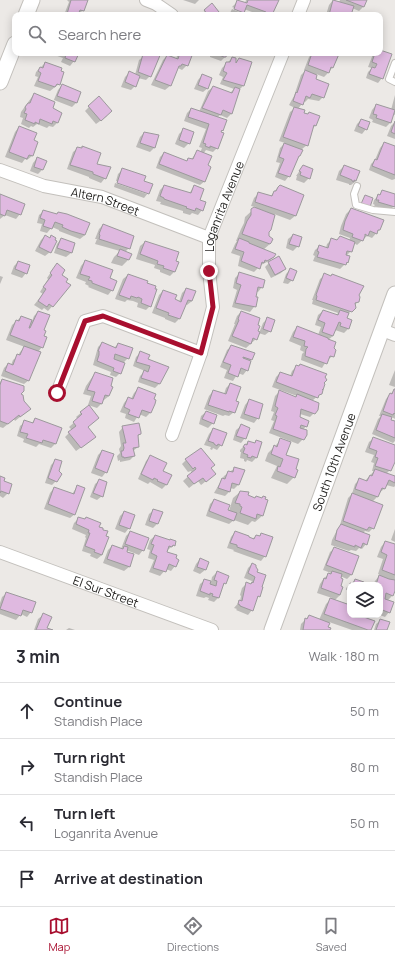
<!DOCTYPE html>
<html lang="en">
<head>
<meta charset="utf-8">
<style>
	:root { --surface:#fff; --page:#f2f2f3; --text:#2b2b33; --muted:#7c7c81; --line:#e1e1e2; --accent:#a80f2f }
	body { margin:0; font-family:Manrope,sans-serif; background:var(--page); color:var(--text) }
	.controls { position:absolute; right:12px; bottom:12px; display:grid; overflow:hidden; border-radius:8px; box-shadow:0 2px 10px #0003 }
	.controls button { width:36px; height:36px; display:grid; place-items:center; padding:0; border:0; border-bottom:1px solid var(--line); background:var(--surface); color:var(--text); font:20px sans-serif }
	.stop { position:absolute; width:12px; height:12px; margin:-9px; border:3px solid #a80f2f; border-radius:50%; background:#fff }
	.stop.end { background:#a80f2f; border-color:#fff; box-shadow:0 1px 4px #0008 }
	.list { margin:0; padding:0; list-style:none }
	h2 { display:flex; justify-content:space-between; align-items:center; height:52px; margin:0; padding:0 16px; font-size:17px }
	h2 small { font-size:13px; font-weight:400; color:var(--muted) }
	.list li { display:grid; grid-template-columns:26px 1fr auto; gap:12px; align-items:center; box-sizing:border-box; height:56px; padding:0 16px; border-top:1px solid var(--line) }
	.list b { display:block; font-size:15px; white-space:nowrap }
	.list p { margin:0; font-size:13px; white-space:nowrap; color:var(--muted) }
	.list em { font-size:13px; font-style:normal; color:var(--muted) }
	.icon { flex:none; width:22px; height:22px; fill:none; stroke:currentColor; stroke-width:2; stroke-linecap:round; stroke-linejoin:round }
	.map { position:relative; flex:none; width:395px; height:630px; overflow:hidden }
	.search { position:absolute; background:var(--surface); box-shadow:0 2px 10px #0003; left:12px; right:12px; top:12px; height:44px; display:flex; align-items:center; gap:10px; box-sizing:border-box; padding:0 14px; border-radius:8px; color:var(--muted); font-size:15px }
	.sheet { height:276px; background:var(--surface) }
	nav { display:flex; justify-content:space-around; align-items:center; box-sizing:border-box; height:56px; border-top:1px solid var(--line); background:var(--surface); font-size:11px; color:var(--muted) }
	nav a { display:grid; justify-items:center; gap:2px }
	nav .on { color:var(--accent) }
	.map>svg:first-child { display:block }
	.shadow { fill:#0003 }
	.building { fill:#dfb9e0; stroke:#9c999c }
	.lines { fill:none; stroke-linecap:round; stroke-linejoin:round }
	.service-casing { stroke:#c3c0bc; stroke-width:8 }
	.minor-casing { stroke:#c3c0bc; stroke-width:14 }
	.tertiary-casing { stroke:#c3c0bc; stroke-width:17 }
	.service { stroke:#fff; stroke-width:6 }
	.minor { stroke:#fff; stroke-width:12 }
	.tertiary { stroke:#fff; stroke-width:15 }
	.route { stroke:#a80f2f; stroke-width:5 }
	.labels { text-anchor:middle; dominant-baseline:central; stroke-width:3; stroke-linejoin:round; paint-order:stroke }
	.street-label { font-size:12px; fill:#262523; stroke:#fff }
</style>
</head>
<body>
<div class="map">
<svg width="395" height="630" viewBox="0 0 395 630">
	<rect width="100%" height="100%" fill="#ece9e6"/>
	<!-- shadow -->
	<g class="shadow">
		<polygon points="67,0 87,0 83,10 78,15 64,15 69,2"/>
		<polygon points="183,0 199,0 195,4"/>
		<polygon points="246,0 277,0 271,15 260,15 244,9 242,13 242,11 232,7 238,1 245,3"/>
		<polygon points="333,0 339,2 340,0 366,0 364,6 359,11 352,8 350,15 326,15 329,5"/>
		<polygon points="212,5 215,15 201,15 205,11"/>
		<polygon points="232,9 242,13 240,15 230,13"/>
		<polygon points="380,51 382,78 378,83 366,78 368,72 372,68 368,67 373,54 380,53"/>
		<polygon points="49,53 78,53 74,61 70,66 61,62 63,58"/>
		<polygon points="123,53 132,53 129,55"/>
		<polygon points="142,53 160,53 150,76 146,80 138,78 135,86 131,90 121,87 125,77 129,73 135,75 139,60 144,56 141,55"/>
		<polygon points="178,53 192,53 187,65 182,70 178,68 176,69 170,86 165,90 151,85 163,60 167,56 176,59"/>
		<polygon points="205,53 226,53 225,57 221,61 210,57 210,56"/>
		<polygon points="313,53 338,53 333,67 328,73 324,77 316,74 315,79 323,97 319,101 308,99 305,102 304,101 298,109 316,125 312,129 307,145 302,149 289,176 285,181 275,177 280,163 276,162 280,148 285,143 279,141 290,112 295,108 289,105 294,96 301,75 306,70 304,70 309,57"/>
		<polygon points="232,58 233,65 239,59 251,63 243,86 239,90 232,113 227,118 220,115 217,118 226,121 222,130 220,133 217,148 213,152 206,150 203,154 205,181 200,185 156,168 160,157 164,153 186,162 189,159 191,160 197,151 200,153 202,148 199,147 206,129 184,121 187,113 191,109 199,112 208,91 213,87 230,93 234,89 220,84 223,77 219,75 222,68"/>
		<polygon points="45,63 59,84 50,91 34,86 38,77 35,76 36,72"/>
		<polygon points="202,75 208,88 203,92 194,89 198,80"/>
		<polygon points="62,85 76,103 72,107 54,100 51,108 57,123 53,127 49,126 47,128 37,124 33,127 31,126 29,128 21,124 23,118 20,117 21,112 34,94 53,102 58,90"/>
		<polygon points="395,95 395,115 393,114 390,123 386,127 372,122 373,120 369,118 372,110 376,105 391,110"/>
		<polygon points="89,107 107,116 96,124 85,111"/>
		<polygon points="361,120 366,129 362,134 354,131 357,124"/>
		<polygon points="395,122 395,139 387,136 391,126"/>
		<polygon points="19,127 33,141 37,142 32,156 27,160 25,159 22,163 5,157 15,132"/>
		<polygon points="184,129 189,143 184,148 175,144 179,134"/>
		<polygon points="144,133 154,148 150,152 136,147 140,137"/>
		<polygon points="384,143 395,147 395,179 392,180 369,170 371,164 375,160 380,148"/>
		<polygon points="82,147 105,178 101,183 89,178 89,177 67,169 73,152 78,148 81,149"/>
		<polygon points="37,158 45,161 42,170 38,174 30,171 33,163"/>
		<polygon points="303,166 309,178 304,183 296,180 297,176 296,176"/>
		<polygon points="344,166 356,181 351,185 349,185 349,184 336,180 339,171"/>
		<polygon points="123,169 143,181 148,193 144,198 114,187 115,183 147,194 147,192 116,181 118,174"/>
		<polygon points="164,186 189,194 194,186 202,210 198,215 192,213 190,215 183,213 183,211 160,204 161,202 156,201 160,190"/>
		<polygon points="278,187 302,197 295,216 290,220 274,214 270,230 268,232 268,237 271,243 263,250 274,257 269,261 261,265 254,272 238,266 240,256 231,253 235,244 237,241 236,241 241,229 244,223 245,217 256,207 251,206 254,198 259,193 270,197"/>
		<polygon points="383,191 395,196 394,206 389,211 374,206 375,205 373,204 374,200"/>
		<polygon points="0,195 20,214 16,219 5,215 0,219"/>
		<polygon points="351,209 379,230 372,238 367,236 357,245 354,243 351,251 346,256 347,262 340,269 313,261 315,256 313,255 315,250 320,246 326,248 327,244 332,239 336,241 349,241 350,238 339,234 341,226 346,214"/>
		<polygon points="44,211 85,235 80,239 59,231 59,230 52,227 47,233 40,231 42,224 37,223 39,215"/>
		<polygon points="103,225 129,248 125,252 128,260 122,266 111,263 114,257 120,251 95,244 97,239 95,239 99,229"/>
		<polygon points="293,235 298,246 293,251 286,248 288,239"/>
		<polygon points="45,236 50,252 45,256 35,251 41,240"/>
		<polygon points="61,239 74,244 71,253 66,257 54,253 57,244"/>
		<polygon points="145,242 178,262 174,272 170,276 160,272 160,270 154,268 155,265 136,259 140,246"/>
		<polygon points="85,261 108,279 112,290 108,295 88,287 89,286 85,284 86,282 76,278 81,266"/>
		<polygon points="18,262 26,273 22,278 11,274 14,266"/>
		<polygon points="269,263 285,269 281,273 271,278 265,267"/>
		<polygon points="53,269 61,275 65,282 70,286 48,311 44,308 42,310 34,305 43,294 40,292 48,279 47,278"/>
		<polygon points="290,270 292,280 288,284 283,283 286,274"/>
		<polygon points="239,274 262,287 258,292 256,291 255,297 256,303 254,307 250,312 232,307 237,290 233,288 235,278"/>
		<polygon points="128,275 150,306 146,310 137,307 138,303 133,301 127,300 125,302 115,299 123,279"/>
		<polygon points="325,275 363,286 358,296 358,301 347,316 348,329 344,333 335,330 333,336 328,340 332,349 333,356 327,360 322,368 301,360 302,354 304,352 300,350 301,346 289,341 293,332 297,327 318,335 321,327 315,325 318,315 323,311 336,316 338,313 312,304 313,300 312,300 320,279"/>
		<polygon points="0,276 3,277 0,284"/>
		<polygon points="186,289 192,301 187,305 185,304 179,319 175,323 165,319 165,318 152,313 159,295 163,291 174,300 179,302 182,293"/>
		<polygon points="38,312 43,330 42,347 38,352 29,380 24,384 1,376 4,368 8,364 11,365 13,360 18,356 20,352 25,347 6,340 12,325 21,317 32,321 34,316"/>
		<polygon points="241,312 257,332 259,333 263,323 267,319 270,331 265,335 258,333 256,339 246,348 228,341 235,324 234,324 237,316"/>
		<polygon points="102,343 114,348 118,344 128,358 123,363 120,373 116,377 110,375 111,372 93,365 98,347"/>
		<polygon points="232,346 251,359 249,362 247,370 243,375 238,373 233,381 224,378 227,370 220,367 227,350"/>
		<polygon points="141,352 147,360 159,384 155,388 138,382 140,376 145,371 133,366 136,357"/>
		<polygon points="296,367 326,375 325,382 323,384 321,393 312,401 314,413 310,417 300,414 299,418 306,426 303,430 303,439 298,444 269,433 274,421 271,420 274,412 271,411 275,396 279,392 295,397 297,396 272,387 276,377 280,373 290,376 292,371"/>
		<polygon points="395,370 395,387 389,385"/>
		<polygon points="95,373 109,396 104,400 103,399 101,404 97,408 88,405 91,396 83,394 86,386"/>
		<polygon points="2,380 20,394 25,413 15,421 14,419 3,428 0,427 0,382"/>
		<polygon points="230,384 234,412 229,416 225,415 223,416 204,409 209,396 213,391 224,394 226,388"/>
		<polygon points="138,389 150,413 146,417 139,414 134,422 125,418 126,414 120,412 124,403 128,398 131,399 134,393"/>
		<polygon points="394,390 395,390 395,419 392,417 389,420 395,422 395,441 393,443 372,434 378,419 381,416 379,416 386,399"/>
		<polygon points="249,400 258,418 254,423 240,418 245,405"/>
		<polygon points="89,406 87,427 90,441 76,451 65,437 72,430 69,427 78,419 76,417"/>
		<polygon points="206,412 213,423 208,428 199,424 201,416"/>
		<polygon points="35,419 60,428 55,444 51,448 39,444 36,447 23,442 24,439 17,436 20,426 25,422 31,424"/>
		<polygon points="241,426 245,438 241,443 233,440 236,430"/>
		<polygon points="123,427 140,434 137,437 138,447 133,451 134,456 130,460 120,462 120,460 118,461 117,456 120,453 119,449 121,446 119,432"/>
		<polygon points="213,429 221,445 217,450 213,448 212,450 210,449 211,447 204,445 209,434"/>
		<polygon points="374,438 395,446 395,458 390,470 386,474 395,477 395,486 394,487 386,485 384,489 379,493 377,497 372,502 373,528 369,532 365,531 363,533 366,544 362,549 359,548 356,551 351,550 349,551 331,545 332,540 337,530 341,526 340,525 348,498 352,494 355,484 360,479 365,481 374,471 372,471 374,463 371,462 374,455 365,452 369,442"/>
		<polygon points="281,440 285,455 294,477 287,484 271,478 277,466 265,461 268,453"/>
		<polygon points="256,441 261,443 256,458 252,462 247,460 246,462 244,461 244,459 240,458 241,452 240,452 240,450 248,442 254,444"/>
		<polygon points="102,451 106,472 102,477 91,473 98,455"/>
		<polygon points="150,457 162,472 166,485 162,489 150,482 148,484 138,479 146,461"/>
		<polygon points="56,460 56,481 52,485 45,483 51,465"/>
		<polygon points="186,460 210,468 210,478 201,485 198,481 189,488 183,481 192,473 191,471 188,472 182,464"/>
		<polygon points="235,468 243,471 238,485 234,489 230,488 229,492 225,496 214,493 224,476"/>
		<polygon points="0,477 8,493 3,498 0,496"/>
		<polygon points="100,480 102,496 97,500 90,497 95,484"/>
		<polygon points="77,487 75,514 70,518 44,509 50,493 54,488 72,494"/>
		<polygon points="240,492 262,516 255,522 252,521 248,525 234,520 229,524 206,516 210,504 214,500 229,511 233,498"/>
		<polygon points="154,510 157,524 153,528 145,525 149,514"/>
		<polygon points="124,512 129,528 125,533 115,529 120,516"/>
		<polygon points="79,518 98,528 105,537 108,538 102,555 97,559 90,556 91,554 82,551 86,538 85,537 86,535 72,529 74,523"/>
		<polygon points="395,529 395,542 391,540"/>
		<polygon points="130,532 143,550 139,555 126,550 125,552 133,555 129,567 124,571 103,563 108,550 112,546 121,549 126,536"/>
		<polygon points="235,532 252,539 256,536 259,537 261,534 265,556 261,561 233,551 234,550 227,548 231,537"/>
		<polygon points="155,536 174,545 165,552 175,566 171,571 166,569 160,576 149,572 154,560 148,558 150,550 147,549 150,540"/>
		<polygon points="385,542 395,546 395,588 392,596 387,601 389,612 385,617 380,615 380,585 373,585 375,581 380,575 378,574 383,559 377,557 381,547"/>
		<polygon points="335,548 352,574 347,579 340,576 340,595 334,601 350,606 350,615 355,615 370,630 352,630 329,622 327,628 329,630 300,630 301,624 309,616 319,620 326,604 332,598 317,593 320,584 324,578 331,573 323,570 330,552"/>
		<polygon points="200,559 208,562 205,570 200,574 193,571 196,564"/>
		<polygon points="252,564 256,573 259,596 256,600 252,610 248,615 236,610 237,609 234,608 240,601 241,596 240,595 242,588 247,583 250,585 252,581 244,578 248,568"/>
		<polygon points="217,572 225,583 222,587 218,598 214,602 208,600 209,598 206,597 204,598 196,596 200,584 205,580 211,582 212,577"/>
		<polygon points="355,580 362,585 350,585 350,591 346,590 346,588"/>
		<polygon points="7,593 31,612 27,617 21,614 16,620 0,614 0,603 2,597"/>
		<polygon points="43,615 46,628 50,630 34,630 38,619"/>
		<polygon points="381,620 386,630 374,630 376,624"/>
		<polygon points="69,628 75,630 66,630"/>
	</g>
	<!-- building -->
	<g class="building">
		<polygon points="71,0 88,0 84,11 80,10 78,15 70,15 67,14"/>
		<polygon points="237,0 247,3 248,0 279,0 272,15 265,15 266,12 247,5 244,13 234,9"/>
		<polygon points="333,0 354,6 351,15 329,15"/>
		<polygon points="346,0 367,0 364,7"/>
		<polygon points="212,3 219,12 216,15 208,15 204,10"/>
		<polygon points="380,50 392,54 383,79 369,74 372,67 375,68 377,64 372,62 375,53 380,53"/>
		<polygon points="64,53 79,53 75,62 65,58 66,54"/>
		<polygon points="146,53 161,53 151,77 138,72 143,54 145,55"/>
		<polygon points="180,53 193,53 188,66 182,64 181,66 179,66 171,86 155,80 167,55 178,59"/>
		<polygon points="214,53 227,53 226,57 224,57"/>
		<polygon points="312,53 339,53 339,54 333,68 331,67 329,73 308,65"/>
		<polygon points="232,57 236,58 236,63 239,58 252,62 244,86 223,80 227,73 223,71 226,62 230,62"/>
		<polygon points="45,62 62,68 61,71 64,72 60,85 57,84 55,87 38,81 41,73 38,71 40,67 43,68"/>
		<polygon points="305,70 317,75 316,79 329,84 324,98 312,94 310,98 306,96 303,105 293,101 296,92 297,93"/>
		<polygon points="129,71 140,76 136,87 125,82"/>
		<polygon points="202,74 212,78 208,89 198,85"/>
		<polygon points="62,84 81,92 77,103 57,96"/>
		<polygon points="213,86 232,93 235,87 240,89 232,114 223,110 221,115 202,108"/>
		<polygon points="34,93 55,102 53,108 62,113 58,123 53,121 52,124 40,119 39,124 35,122 35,124 25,120 27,114 24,113 26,109 25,107 28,103 30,103"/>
		<polygon points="99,96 112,111 101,121 88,106"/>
		<polygon points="376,104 395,110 391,123 376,118 377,115 373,114"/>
		<polygon points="294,107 305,110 304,113 308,114 309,112 320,116 316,126 314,125 308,146 283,137"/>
		<polygon points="191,108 227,120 223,131 222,130 221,132 224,133 218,149 210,146 210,148 205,146 206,144 203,143 209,124 188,117"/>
		<polygon points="361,119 370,122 367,130 358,126"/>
		<polygon points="395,121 395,134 391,132"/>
		<polygon points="19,126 37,133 34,140 38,142 33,156 29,155 27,159 9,152"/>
		<polygon points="183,128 194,132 190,144 179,140"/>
		<polygon points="144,132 159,135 155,148 140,143"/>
		<polygon points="384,142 395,146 395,175 372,166 375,159 377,160"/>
		<polygon points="284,143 303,150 300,156 299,156 290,177 278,173 284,159 279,157"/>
		<polygon points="82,146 101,153 97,164 111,167 106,179 93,174 93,172 70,165 77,147 82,148"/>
		<polygon points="197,150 212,156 208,165 211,167 205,182 159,164 164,152 187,161 188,158 193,159"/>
		<polygon points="37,157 47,161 43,170 34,167"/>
		<polygon points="303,165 313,169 310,179 300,175 301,172 299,171"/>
		<polygon points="344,165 360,171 356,181 354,180 354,182 352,181 352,180 340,175"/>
		<polygon points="122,168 146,176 144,181 153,184 149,194 117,183"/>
		<polygon points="164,185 191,193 194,185 204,189 200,200 206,202 203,211 196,208 195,211 186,208 187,207 164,199 164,198 160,196"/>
		<polygon points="280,185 304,195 296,216 255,202 258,192 272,196 274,191 276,191 278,187"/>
		<polygon points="382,190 395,194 395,207 378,202 379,200 376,200 378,194 380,195"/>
		<polygon points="0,194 25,204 21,215 7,210 5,216 0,214"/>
		<polygon points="365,195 373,198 370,207 361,204"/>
		<polygon points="254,207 275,215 271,230 269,232 269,236 273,239 271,243 270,244 242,234 247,221 251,215 251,209"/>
		<polygon points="351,208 384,220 380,230 378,230 377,234 370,231 368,236 365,234 365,236 363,241 352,237 353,234 343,230 345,221"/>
		<polygon points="43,210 57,214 58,212 67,214 90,223 85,235 71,231 62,227 63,225 55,222 52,229 43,226 45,220 40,218"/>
		<polygon points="103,224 134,236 130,249 99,239 100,235 99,234"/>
		<polygon points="293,234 302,237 299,247 289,244"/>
		<polygon points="45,235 50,238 51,235 56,238 55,240 57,241 51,253 39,247"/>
		<polygon points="340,236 355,242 352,252 347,251 346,255 350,256 348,263 347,262 346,265 317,257 319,252 317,251 319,245 328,248 331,238 337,240"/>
		<polygon points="61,238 75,243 72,253 57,248"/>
		<polygon points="239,238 249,242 249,243 276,254 274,257 267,261 265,260 264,263 262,262 260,269 241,261 244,252 235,249"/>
		<polygon points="145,241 179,252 176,261 179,262 175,272 163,268 164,266 157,264 158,261 140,254"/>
		<polygon points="120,249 132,254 129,260 117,256"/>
		<polygon points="279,256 286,269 275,275 268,262"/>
		<polygon points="85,260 113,270 110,278 117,281 113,291 92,283 92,281 88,280 90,277 80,274"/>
		<polygon points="18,261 30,265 27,274 15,269"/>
		<polygon points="57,263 65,270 62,275 68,279 66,282 71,285 53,307 49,304 47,307 38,301 46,289 43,287 52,275 50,273"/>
		<polygon points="290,268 297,271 293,281 286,278"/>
		<polygon points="239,272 265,280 263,288 258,287 256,297 258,297 256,307 235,303 241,285 236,283"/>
		<polygon points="324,273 331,276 332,274 364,286 359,295 360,297 359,302 355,303 356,308 352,312 316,300 317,296 316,295"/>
		<polygon points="128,274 148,281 147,283 156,286 155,289 157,289 151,307 141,303 142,299 138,297 137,298 131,296 130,299 119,295"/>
		<polygon points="186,288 196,291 192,301 188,300 180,319 168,315 169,313 156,308 163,290 177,295 175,299 181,302"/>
		<polygon points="323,310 338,315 340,310 349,313 347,318 352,320 349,329 340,326 341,323 339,322 333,336 322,332 325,323 318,320"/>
		<polygon points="38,311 50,315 44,330 46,331 44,336 47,337 43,348 10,335 16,320 19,321 21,316 32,320 29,328 30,328"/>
		<polygon points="241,311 260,318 258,325 260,326 258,331 260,332 257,340 253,338 251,344 232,336 239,320 238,319"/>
		<polygon points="267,317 275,320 271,332 263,329"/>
		<polygon points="297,326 328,338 328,339 336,342 334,348 336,350 334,357 330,356 327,364 305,356 306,349 308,347 304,346 305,341 293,337"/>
		<polygon points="102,342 116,348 118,343 133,348 129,359 115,354 114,359 125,363 121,374 113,371 114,368 97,361 99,355 99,351 98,351"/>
		<polygon points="231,345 255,353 252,360 243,357 243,358 251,361 248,371 241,368 238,377 228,373 231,365 223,362"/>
		<polygon points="24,346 41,352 29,381 5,371 8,363 13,365 17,354 20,355"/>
		<polygon points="140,351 150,355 148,359 169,367 160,384 141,378 144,370 148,372 150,366 136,362"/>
		<polygon points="300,364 327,374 325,377 327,380 324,383 325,384 323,390 322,389 323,390 322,394 319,395 318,398 276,382 280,372 292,376 296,365 299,366"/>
		<polygon points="95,372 113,378 111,386 113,387 109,396 105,395 102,404 92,401 95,392 87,390"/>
		<polygon points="2,379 24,386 24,391 21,394 23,395 24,401 31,409 20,417 19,415 8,424 0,421 0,385"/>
		<polygon points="230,383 241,387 236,401 239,402 235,413 229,411 229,412 208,405 213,390 226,394"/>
		<polygon points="138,387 156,394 154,399 156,400 155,404 151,413 142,410 139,418 128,414 130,410 124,407 128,397 133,399"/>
		<polygon points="394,389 395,389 395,414 394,413 393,415 383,411 388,397 390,393 392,394"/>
		<polygon points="279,390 296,397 297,394 319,403 318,410 315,414 301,409 300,417 309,421 307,427 301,425 300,428 307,430 307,435 304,440 273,429 277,416 275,415 278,408 275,406"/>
		<polygon points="249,399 263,404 259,419 244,414"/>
		<polygon points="89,405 99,418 88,427 96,437 81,448 68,432 76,426 73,422 82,414 80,412"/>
		<polygon points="206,411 217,415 214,424 202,419"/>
		<polygon points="382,414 392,417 391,420 395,421 395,438 376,430"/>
		<polygon points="35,418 62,428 56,444 43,440 42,443 26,438 28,434 20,432 24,420 33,423"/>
		<polygon points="139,423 141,432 141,434 138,435 139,447 133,448 135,456 124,458 124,457 122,457 121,451 123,451 124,448 123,443 126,443 122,426"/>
		<polygon points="241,424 250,428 246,439 236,436"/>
		<polygon points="213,428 227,433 222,446 218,444 217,446 214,444 214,443 208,441"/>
		<polygon points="373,437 395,445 395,462 391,471 375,466 378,458 375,457 377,451 369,448"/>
		<polygon points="280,438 291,442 286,455 299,459 296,469 298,470 295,478 277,471 278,466 280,467 283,459 271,454 274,445 277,447"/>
		<polygon points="256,440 262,442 257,458 252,456 251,458 247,457 248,455 243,453 245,448 243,447 245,444 247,445 248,441 255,443"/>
		<polygon points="201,448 215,465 211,468 216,474 206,482 203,478 194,484 187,476 196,469 195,467 193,469 185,459"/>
		<polygon points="102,450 114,454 107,473 95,468"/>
		<polygon points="150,455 167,463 163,471 172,475 167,485 157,481 158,480 154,478 153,480 141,474"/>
		<polygon points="55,459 62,461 59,471 62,474 57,482 48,478"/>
		<polygon points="234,467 245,470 239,485 232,483 230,492 218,488 222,478 225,479 228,471 233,472"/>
		<polygon points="375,469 395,476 395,483 389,480 385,489 382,488 378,497 355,489 359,478 367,481 370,475 372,476"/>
		<polygon points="0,476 5,478 4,481 12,484 9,494 1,491 0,493"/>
		<polygon points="99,479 107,482 103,497 93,493"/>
		<polygon points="77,485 85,488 75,515 48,504 54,487 74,494"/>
		<polygon points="240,491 249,492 248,495 255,498 256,496 262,498 263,496 266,497 265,499 268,500 263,516 257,514 256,519 240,513 242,507 240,506 240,504 235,503"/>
		<polygon points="352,493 383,505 374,529 369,527 367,530 343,521"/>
		<polygon points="214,499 230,505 228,510 237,513 234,521 209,511"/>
		<polygon points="153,509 163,512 158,524 149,521"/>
		<polygon points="124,511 135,515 130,529 119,525"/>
		<polygon points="78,517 85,519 86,517 101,523 99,527 103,528 103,530 108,531 106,536 109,537 102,555 94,552 95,550 85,546 90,533 88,533 89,530 76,524"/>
		<polygon points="341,524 370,535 367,545 363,543 361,548 355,545 355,547 335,540 337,530"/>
		<polygon points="130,531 149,538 144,551 125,544"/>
		<polygon points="235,531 249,536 249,537 254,539 256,535 260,536 261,533 273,537 266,557 237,547 237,545 230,543"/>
		<polygon points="155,535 170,540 170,539 176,541 175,546 173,545 172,547 169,546 167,552 177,555 176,558 179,560 176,567 169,564 166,572 153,568 157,556 151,553 154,545 151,544"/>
		<polygon points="385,541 395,544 395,575 382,570 387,555 381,552"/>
		<polygon points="112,545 123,549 124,546 128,547 127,552 134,554 130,567 107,559"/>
		<polygon points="334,547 359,556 352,575 326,565"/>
		<polygon points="200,558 209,562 206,570 197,567"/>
		<polygon points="252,563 256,565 256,567 258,570 257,572 266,575 262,587 263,587 260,597 258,596 253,611 240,606 240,605 238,604 239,600 242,601 246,582 251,584 252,582 253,583 255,577 248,573"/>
		<polygon points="217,571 229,576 226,584 224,583 219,598 212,596 213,594 210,593 210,595 200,591 204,579 211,581 210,584 216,586 217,581 214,580"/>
		<polygon points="332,571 342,574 341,578 343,579 341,586 343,587 340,595 321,588 324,578 326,579 328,573 331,574"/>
		<polygon points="379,575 389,579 395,580 395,591 393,596 386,593 385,599 394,602 390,613 380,609 380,585 376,585"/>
		<polygon points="355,579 364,582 363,585 350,585 350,583 353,584"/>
		<polygon points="6,592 36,602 32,613 23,610 21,616 0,609"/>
		<polygon points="330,598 350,605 350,615 358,615 375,621 371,630 368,630 324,614"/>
		<polygon points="43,613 52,617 47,628 53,630 36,630"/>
		<polygon points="309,615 330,623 328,627 331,628 330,630 303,630 305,618 307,619"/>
		<polygon points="380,619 390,622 387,630 376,630"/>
	</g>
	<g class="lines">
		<defs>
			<g id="service">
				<polyline points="395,63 389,79 395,82"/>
				<polyline points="357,186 354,194 356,205 373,210 395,212"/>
			</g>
			<g id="minor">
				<polyline points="146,0 156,4 172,15"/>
				<polyline points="298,15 304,0"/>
				<path id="s1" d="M0,170L44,186L102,197L209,238"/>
				<polyline points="382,330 395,335"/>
				<polyline points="57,393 85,321 103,316 201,353"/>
				<path id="s2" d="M172,435L201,353L213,307L209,271V238L283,53"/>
				<path id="s3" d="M0,552L212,630"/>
			</g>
			<g id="tertiary">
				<polyline points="26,15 32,0"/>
				<polyline points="0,82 15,44"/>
				<path id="s4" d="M272,630L395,294"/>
			</g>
		</defs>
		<!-- service casing -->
		<use href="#service" class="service-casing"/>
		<!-- minor casing -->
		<use href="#minor" class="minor-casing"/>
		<!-- tertiary casing -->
		<use href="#tertiary" class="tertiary-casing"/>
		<!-- service -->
		<use href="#service" class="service"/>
		<!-- minor -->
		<use href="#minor" class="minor"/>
		<!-- tertiary -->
		<use href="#tertiary" class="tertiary"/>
	</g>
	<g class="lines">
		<!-- route -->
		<polyline class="route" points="57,393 85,321 103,316 201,353 213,307 209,271"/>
	</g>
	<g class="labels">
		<!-- street labels -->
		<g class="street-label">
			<text stroke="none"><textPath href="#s1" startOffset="110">Altern Street</textPath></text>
			<text stroke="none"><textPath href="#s2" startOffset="238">Loganrita Avenue</textPath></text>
			<text stroke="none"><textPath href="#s4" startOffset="179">South 10th Avenue</textPath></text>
			<text stroke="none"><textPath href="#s3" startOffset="113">El Sur Street</textPath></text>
		</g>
	</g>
</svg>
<div class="controls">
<button><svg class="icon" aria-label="layers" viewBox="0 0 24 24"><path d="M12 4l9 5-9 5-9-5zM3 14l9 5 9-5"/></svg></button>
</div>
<div class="stop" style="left:57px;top:393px"></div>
<div class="stop end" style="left:209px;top:271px"></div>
<div class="search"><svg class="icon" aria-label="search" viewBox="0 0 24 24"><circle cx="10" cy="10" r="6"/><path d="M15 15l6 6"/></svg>Search here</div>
</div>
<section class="sheet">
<h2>3 min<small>Walk · 180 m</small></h2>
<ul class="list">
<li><svg class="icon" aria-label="ahead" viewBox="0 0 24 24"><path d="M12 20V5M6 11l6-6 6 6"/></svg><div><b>Continue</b><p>Standish Place</p></div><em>50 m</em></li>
<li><svg class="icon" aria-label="right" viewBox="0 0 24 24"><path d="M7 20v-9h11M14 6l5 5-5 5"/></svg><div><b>Turn right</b><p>Standish Place</p></div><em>80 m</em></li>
<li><svg class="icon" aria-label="left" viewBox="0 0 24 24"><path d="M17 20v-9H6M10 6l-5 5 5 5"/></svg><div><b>Turn left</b><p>Loganrita Avenue</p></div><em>50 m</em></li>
<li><svg class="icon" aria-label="arrive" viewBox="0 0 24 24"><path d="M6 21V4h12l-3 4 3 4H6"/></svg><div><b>Arrive at destination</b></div></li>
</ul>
</section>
<nav>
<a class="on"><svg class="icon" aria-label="map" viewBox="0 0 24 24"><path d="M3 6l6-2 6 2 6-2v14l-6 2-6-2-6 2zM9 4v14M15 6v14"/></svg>Map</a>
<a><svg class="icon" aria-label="directions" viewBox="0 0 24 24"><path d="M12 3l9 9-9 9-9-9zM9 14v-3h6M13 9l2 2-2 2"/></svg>Directions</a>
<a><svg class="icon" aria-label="saved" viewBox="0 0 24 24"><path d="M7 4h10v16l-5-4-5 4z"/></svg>Saved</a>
</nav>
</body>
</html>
